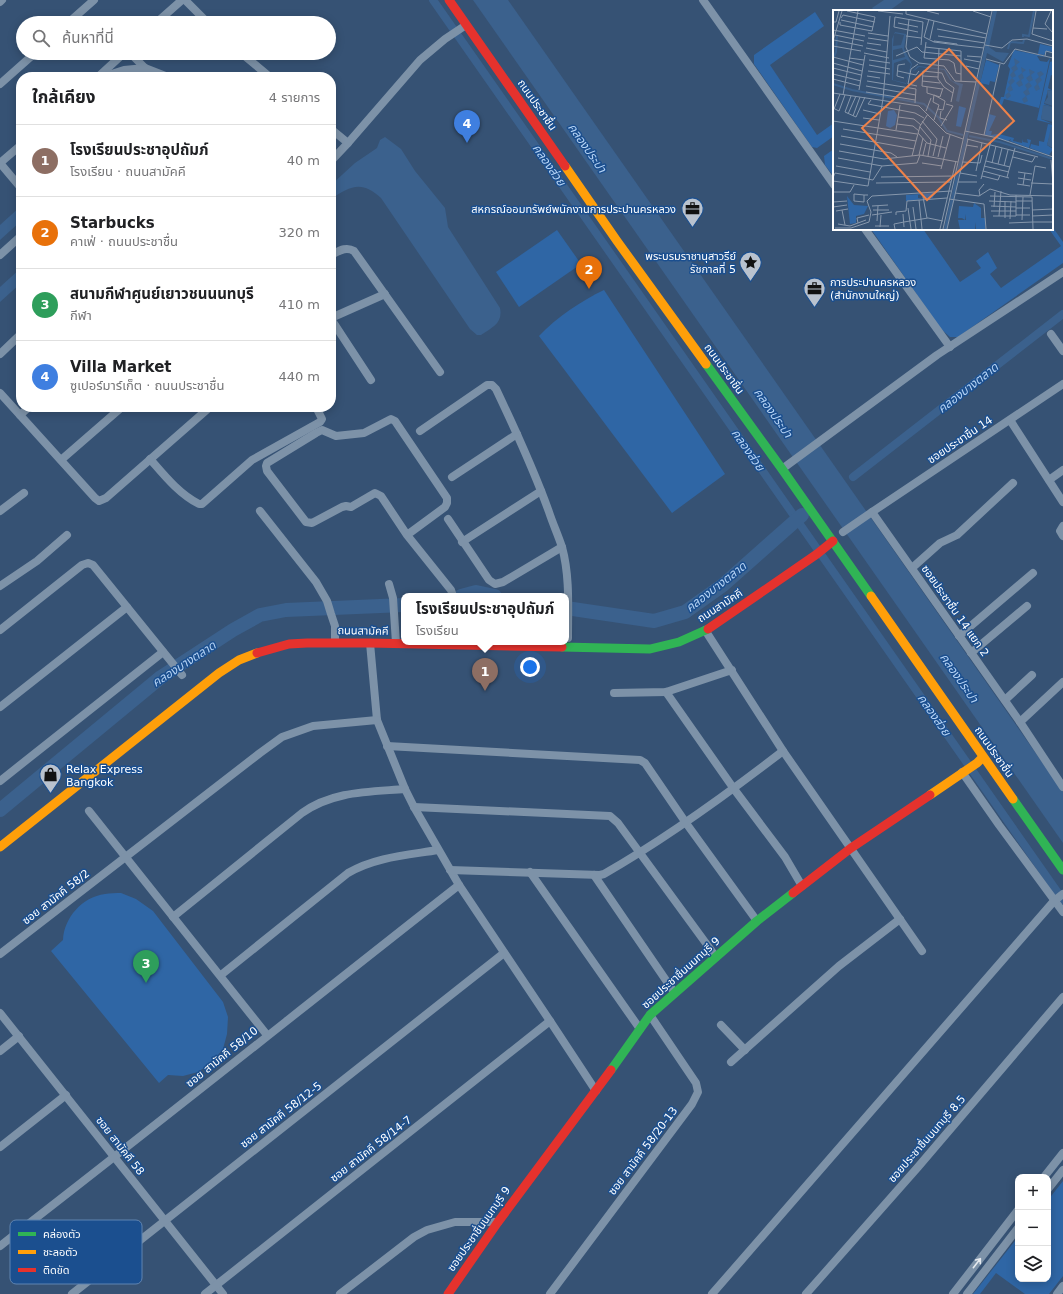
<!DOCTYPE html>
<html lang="th">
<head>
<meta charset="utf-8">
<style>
	:root { --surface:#fff; --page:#f2f2f2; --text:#202124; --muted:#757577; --line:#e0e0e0; --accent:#db2777 }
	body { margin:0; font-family:"DejaVu Sans","Noto Sans Thai",sans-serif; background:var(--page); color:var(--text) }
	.controls { position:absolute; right:12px; bottom:12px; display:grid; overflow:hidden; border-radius:8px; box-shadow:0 2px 10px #0003 }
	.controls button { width:36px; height:36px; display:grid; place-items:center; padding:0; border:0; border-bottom:1px solid var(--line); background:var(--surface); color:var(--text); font:20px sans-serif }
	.you { position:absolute; left:530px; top:667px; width:14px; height:14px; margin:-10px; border:3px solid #fff; border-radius:50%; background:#1a73e8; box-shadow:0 0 0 6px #1a73e833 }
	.badge { display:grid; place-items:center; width:26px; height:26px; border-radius:50%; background:var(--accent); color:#fff; font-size:13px; font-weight:700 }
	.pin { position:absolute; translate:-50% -33px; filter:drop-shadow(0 1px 2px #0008) }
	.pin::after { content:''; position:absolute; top:21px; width:14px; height:12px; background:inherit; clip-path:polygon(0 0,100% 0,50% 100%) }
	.popup { position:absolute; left:401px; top:593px; width:168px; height:52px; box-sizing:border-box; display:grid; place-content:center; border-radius:8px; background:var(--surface); filter:drop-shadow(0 1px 3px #0005); font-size:13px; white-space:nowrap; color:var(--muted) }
	.popup b { font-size:15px; color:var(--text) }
	.popup::after { content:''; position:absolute; left:50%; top:100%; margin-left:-8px; border:8px solid transparent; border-top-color:var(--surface) }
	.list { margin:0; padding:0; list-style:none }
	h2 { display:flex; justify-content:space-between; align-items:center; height:52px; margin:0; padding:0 16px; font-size:17px }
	h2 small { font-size:13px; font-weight:400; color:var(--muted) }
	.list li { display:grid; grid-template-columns:26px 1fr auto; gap:12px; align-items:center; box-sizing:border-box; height:72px; padding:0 16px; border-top:1px solid var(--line) }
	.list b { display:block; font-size:15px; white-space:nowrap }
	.list p { margin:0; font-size:13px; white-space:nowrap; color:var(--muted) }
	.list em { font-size:13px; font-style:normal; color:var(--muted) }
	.icon { flex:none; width:22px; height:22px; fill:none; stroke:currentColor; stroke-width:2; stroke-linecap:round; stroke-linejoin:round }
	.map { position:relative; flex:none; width:1063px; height:1294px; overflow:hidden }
	.search { position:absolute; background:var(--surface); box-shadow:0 2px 10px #0003; left:16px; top:16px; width:320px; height:44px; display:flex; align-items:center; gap:10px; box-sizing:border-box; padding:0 14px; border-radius:22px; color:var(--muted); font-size:15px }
	.panel { position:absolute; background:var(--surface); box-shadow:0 2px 10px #0003; left:16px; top:72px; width:320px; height:340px; border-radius:16px }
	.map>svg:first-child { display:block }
	.green { fill:#2f66a5 }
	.water { fill:#3b618d }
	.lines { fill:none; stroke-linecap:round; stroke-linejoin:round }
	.canal { stroke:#3b618d; stroke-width:8 }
	.river { stroke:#3b618d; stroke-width:14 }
	.street { stroke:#7d92a8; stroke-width:8 }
	.fast { stroke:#30b455; stroke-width:9 }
	.slow { stroke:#ff9f0a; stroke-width:9 }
	.jam { stroke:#e5322d; stroke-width:9 }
	.oneway { stroke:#e5e9ee }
	.labels { text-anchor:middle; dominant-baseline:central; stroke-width:3; stroke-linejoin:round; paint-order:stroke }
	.street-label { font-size:11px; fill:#fff; stroke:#1b4f8f }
	.poi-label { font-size:11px; fill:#fff; stroke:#1b4f8f; text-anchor:end }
	.water-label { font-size:12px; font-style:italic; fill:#b5d3f5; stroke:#1b4f8f }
	.inset-river { fill:none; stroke:#3b618d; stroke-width:2 }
	.inset-road { fill:none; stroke:#8697ac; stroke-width:1 }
	.view { fill:#ee8249; fill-opacity:0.15; stroke:#ee8249; stroke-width:2 }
	.inset-edge { fill:none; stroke:#fff; stroke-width:2 }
	.key { fill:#1b4f8f; stroke:#5f84b1; stroke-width:1 }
	.key-label { font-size:11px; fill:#fff }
</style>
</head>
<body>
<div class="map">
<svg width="1063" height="1294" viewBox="0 0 1063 1294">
	<rect width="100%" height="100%" fill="#365274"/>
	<!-- green -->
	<g class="green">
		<polygon points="815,12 824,26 770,65 817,135 834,123 834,136 817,148 812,147 754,64 754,55"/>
		<polygon points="834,149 834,177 825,165 824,156"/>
		<polygon points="1052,226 1063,242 1063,263 958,337 950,337 941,329 871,229 923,229 960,282 981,268 976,261 988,252 997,268 990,274 1001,288 1061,246 1049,229 1052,229"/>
		<polygon points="557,230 581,264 519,307 496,272"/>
		<path d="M604,290L725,474L672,513L539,336C557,317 581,301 604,290Z"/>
		<path d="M121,893L136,899L153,911L223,1002L228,1017L227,1034L223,1049L211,1063L198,1072L183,1076L168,1075L159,1083L51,951L63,940C64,918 82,897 105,894C110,893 116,893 121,893Z"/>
		<polygon points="1063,1181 1063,1276 1049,1294 1025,1294 996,1273 980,1294 973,1294 1018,1237 1018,1279 1048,1279 1048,1200"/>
	</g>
	<!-- water -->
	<g class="water">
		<polygon points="473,0 508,0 1063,792 1063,843"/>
		<polygon points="884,0 904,0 889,11 875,11 872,8"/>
		<path d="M385,137L401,149L415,171L445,208L448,227L500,308C503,323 493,327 481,335H477L470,329L381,198C362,180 350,186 331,199V185L355,163L377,148L380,140Z"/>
		<polygon points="21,206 21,221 0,240 0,225"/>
		<polygon points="21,268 21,283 0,302 0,287"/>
	</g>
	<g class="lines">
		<!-- canal -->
		<g class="canal">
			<polyline points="433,0 1063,900"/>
			<polyline points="853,477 1063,314"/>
		</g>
		<!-- river -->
		<g class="river">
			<polyline points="461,596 476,592 495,596"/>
			<polyline points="566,608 654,621 685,612 723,585 802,515"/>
			<polyline points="0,810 161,677 233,630 260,615 286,610 404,605"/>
		</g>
		<!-- street -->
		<g class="street">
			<polyline points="185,0 208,23"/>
			<polyline points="703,0 834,185"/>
			<polyline points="0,2 2,0"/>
			<polyline points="68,23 94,0"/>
			<polyline points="156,23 182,0"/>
			<polyline points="130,53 145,68"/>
			<polyline points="241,53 270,77"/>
			<polyline points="98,77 124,53"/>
			<polyline points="102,77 124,70 145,68 168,77"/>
			<polyline points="0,84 35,53"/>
			<polyline points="331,129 348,143"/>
			<polyline points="331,161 348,143 420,60 445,39 466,25"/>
			<polyline points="0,163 21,188"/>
			<polyline points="0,163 21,145"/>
			<polyline points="865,229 950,347"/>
			<polyline points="0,255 21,236"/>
			<path d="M331,255C339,251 346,246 354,251L440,372"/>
			<polyline points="331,318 385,294"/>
			<polyline points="331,319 371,380"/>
			<polyline points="1051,334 1063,351"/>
			<polyline points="0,354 21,334"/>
			<polyline points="0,393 95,498 99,501 106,498 210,407"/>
			<polyline points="20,415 29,407"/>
			<polyline points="1010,420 1063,502"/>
			<path d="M420,431L487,385H492L496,389C515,429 534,470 549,512C553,524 558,535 562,547C570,576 568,608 568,638"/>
			<path d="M150,459C164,475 179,494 199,504H202L252,460L320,422L322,419L316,407"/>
			<polyline points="61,460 122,407"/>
			<polyline points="782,469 937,355 1063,272"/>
			<polyline points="452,477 517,434"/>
			<polyline points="1049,480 1063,470"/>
			<polyline points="0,511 24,493"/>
			<polyline points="260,511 316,582 327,601 331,614 335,626 335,643"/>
			<polyline points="872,512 1020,722 1063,787"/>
			<polyline points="448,519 489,580 495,584 503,582 562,547"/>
			<polyline points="1063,526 1060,531 1063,536"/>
			<polyline points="843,532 872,512 1063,384"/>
			<polyline points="407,535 445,507 447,503 447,498 395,421 391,419 364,433 336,436 322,430 316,433 267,463 266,466 267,471 306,522 312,523 342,507 346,506 351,507 375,493 381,496 407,535 451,590 453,596"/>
			<polyline points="462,542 541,491"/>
			<polyline points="912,568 940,543 957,535 1013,483"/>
			<polyline points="389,584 393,598 396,643"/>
			<polyline points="0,586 37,561 67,535"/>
			<polyline points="0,630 82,565 88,563 93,565 182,675"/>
			<polyline points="705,630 783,751 922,951"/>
			<polyline points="959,636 1033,573"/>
			<polyline points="370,643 377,720 405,789 414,807 459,885 550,1021 596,1091"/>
			<polyline points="971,653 1027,606"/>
			<polyline points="666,692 734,789 785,857 802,886"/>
			<polyline points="614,693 666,692 732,670"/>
			<polyline points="1005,700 1032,675"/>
			<polyline points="0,707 127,607"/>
			<polyline points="1020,722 1063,682"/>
			<polyline points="387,746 640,760 645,763 686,823 757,921"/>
			<polyline points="962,772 999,825 1063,912"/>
			<polyline points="0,781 163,652"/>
			<polyline points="414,807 610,816 618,823 716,957"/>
			<polyline points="89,811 267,1035"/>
			<path d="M450,870L600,875L604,874C667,838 726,795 783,751"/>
			<polyline points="530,872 640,1029"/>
			<polyline points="594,875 674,992"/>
			<path d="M173,917L302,813C333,791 368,792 405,789"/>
			<polyline points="0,954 260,753 282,737 313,726 377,720"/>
			<path d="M221,975L348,873C375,857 408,855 438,850"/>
			<polyline points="0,1013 223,1294"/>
			<polyline points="721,1025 745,1050"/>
			<polyline points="0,1051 19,1036"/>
			<polyline points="731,1062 839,966 900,919"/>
			<polyline points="0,1147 66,1095"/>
			<polyline points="1044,1177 1063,1153"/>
			<polyline points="1048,1189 1063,1170"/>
			<path d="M0,1246C154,1127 306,1005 459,885"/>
			<polyline points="72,1294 504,953"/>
			<polyline points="205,1294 550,1021"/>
			<polyline points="340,1294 414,1237 427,1230 455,1222 498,1222"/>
			<polyline points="550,1294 692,1104 698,1092 696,1083 650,1015"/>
			<polyline points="712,1294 1054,901 1063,894"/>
			<polyline points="806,1294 918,1167 1063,997"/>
			<polyline points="953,1294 1018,1210"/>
			<polyline points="967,1294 1018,1228"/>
			<polyline points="1057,1294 1063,1286"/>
		</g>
		<!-- fast -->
		<g class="fast">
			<polyline points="706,364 782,469 871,596"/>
			<polyline points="562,647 650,649 679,642 708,629"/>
			<polyline points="1013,799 1063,870"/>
			<polyline points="611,1070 650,1015 757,921 793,893"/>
		</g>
		<!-- slow -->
		<g class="slow">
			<polyline points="565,166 617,241 706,364"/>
			<polyline points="871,596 1013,799"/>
			<polyline points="930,795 977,763 983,757"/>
			<polyline points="0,847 219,673 239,660 257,653"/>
		</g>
		<!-- jam -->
		<g class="jam">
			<polyline points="449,0 565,166"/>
			<polyline points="708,629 817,554 833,541"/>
			<polyline points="257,653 289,644 307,643 370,643 562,647"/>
			<polyline points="793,893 851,848 930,795"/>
			<polyline points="448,1294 498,1222 611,1070"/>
		</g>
	</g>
	<!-- one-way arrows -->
	<defs><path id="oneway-shaft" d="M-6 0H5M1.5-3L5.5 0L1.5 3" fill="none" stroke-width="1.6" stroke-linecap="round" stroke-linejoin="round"/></defs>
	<use class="oneway" href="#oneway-shaft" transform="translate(977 1263) rotate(-52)"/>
	<!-- icons -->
	<defs>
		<symbol id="office-pin" viewBox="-11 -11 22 30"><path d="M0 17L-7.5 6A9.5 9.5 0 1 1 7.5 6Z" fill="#b9c2ce" stroke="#1b4f8f"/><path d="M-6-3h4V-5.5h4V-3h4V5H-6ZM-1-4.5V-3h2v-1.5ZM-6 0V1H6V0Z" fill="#111"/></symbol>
		<symbol id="sight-pin" viewBox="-11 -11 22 30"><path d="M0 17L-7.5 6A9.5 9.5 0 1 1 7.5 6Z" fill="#b9c2ce" stroke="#1b4f8f"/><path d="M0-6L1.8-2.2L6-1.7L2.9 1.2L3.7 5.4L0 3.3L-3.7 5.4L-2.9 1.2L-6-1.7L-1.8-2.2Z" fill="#111"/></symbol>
		<symbol id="shop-pin" viewBox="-11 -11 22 30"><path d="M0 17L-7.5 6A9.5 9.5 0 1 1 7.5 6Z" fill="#b9c2ce" stroke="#1b4f8f"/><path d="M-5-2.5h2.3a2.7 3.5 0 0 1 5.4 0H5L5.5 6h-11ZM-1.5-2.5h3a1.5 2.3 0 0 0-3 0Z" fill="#111"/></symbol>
	</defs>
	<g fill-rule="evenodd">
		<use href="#office-pin" x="680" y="196" width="25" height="34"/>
		<use href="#sight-pin" x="738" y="250" width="25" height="34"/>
		<use href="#office-pin" x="802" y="276" width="25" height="34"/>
		<use href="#shop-pin" x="38" y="762" width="25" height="34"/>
	</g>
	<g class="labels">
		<!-- street labels -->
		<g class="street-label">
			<text transform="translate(537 105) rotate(55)">ถนนประชาชื่น</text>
			<text transform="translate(724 369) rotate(54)">ถนนประชาชื่น</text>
			<text transform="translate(960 440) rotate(-34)">ซอยประชาชื่น 14</text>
			<text transform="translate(720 606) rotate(-33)">ถนนสามัคคี</text>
			<text transform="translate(955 611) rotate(55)">ซอยประชาชื่น 14 แยก 2</text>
			<text transform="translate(363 631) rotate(1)">ถนนสามัคคี</text>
			<text transform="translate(994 752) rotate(55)">ถนนประชาชื่น</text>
			<text transform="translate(56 897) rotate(-38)">ซอย สามัคคี 58/2</text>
			<text transform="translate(681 973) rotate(-42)">ซอยประชาชื่นนนทบุรี 9</text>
			<text transform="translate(222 1057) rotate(-39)">ซอย สามัคคี 58/10</text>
			<text transform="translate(281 1115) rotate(-38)">ซอย สามัคคี 58/12-5</text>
			<text transform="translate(927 1139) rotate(-49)">ซอยประชาชื่นนนทบุรี 8.5</text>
			<text transform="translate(120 1146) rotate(52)">ซอย สามัคคี 58</text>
			<text transform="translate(371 1149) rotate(-38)">ซอย สามัคคี 58/14-7</text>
			<text transform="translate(643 1151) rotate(-53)">ซอย สามัคคี 58/20-13</text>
			<text transform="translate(479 1229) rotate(-55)">ซอยประชาชื่นนนทบุรี 9</text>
		</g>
		<!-- poi labels -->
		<g class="poi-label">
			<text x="676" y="209">สหกรณ์ออมทรัพย์พนักงานการประปานครหลวง</text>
			<text x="736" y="256">พระบรมราชานุสาวรีย์<tspan x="736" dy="13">รัชกาลที่ 5</tspan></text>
			<text x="830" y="282" text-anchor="start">การประปานครหลวง<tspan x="830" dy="13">(สำนักงานใหญ่)</tspan></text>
			<text x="66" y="769" text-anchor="start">Relax Express<tspan x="66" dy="13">Bangkok</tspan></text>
		</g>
		<!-- water labels -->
		<g class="water-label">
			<text transform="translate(587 148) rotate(55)">คลองประปา</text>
			<text transform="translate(549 165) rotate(55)">คลองส่วย</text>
			<text transform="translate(968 388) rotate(-38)">คลองบางตลาด</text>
			<text transform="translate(773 413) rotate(55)">คลองประปา</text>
			<text transform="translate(748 450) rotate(55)">คลองส่วย</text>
			<text transform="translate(716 587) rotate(-38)">คลองบางตลาด</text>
			<text transform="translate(184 664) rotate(-33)">คลองบางตลาด</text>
			<text transform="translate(959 678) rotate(55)">คลองประปา</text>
			<text transform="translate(934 715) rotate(55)">คลองส่วย</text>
		</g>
	</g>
	<!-- overview -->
	<g transform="translate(833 10)">
		<rect width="220" height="220" fill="#365274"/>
		<path d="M207,34L220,37V42L213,41L211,45L205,44ZM181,40L214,47L204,46L207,51L214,52L217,48L206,98L171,89L169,95L166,94L168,87H171L177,59L175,56ZM153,50L166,55L162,72L157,71L156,75L147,73ZM220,51V66L218,65L215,78L220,81L215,80L211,94L220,97L211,95L208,109L220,114L204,110L217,52ZM126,96L133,98L128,117L123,116ZM61,100L64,105L62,115L57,118L53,116L55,101ZM156,104L163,106L156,121H159L158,125L165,124L164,127L152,125ZM215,114L220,115L214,135L220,139L216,145L197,138L198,134L206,136V131L211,132ZM166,124L181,128L180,131L189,133L190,129V132L195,133L194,129L198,130L196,138L177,131L178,129L175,131L165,128ZM101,183L100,188L91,189V184L85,185V188L90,189L73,191V185ZM14,186L21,195L35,196L31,204L23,206V213L17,214ZM141,193L148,198V208H152V219H143V212L142,219H127L125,210H133V204L132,210L129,208L130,203L129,208H125L126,196L140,197Z" fill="#2f66a5"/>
		<path d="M160,1H164L156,37L163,42L176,43L170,52L154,43L114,219H111ZM62,22L73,24L71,39L79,54L73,74L59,70V29ZM61,23L71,25L68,35L60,36ZM69,38L72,47L60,50V40ZM73,49L78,54L73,73L60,70L61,53ZM181,48L187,52L183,55L185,59L181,62L183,66L179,68L182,71L178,75L180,80L176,82L178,86L174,89L172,85L176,82L174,79L177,75L175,72L179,68L177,65L180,61L178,58L182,55ZM85,56L112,59L119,71L130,74L126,92L123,91L126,76L117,70L111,60L86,57L78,63ZM188,57L193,60L189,63L191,68L188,70L190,75L186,77L183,73L187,70L185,66L189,63ZM196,59L202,62L198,65L200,70L196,72L199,76L195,79L197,84L193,86L195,91L191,93L189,89L193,86L190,82L194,79L192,75L196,72L193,68L197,65ZM208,61L211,64L207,67L209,70L205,74L207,79L203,81L201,77L204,74L202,70L206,67L204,63ZM214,80L220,81V96L211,93L215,87ZM210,95L220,97V112L208,109ZM218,117H220V138L214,135Z" fill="#3b618d" fill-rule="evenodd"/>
		<path class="inset-river" d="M190,27V25L196,26L201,1M175,39L177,32L190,33L191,30M0,49L3,42L4,25M0,74L19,80L91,94L105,107L114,121L130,125M136,126L167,132L220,149"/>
		<path class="inset-road" d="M45,1L70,4M73,1V4L154,24M94,1L106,4M140,1L158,7M203,1L199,24L220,31M218,1L212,14L220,23M8,8L10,5L42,12M76,9L73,37L77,47L86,53M96,9L91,27L101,32M8,10L40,17M0,12H3L6,1M7,12V15L39,21L42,7L14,1M65,13L85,17M200,18L214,19M104,19L153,28M0,20L32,26M85,22L61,17L62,7L90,12L88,35M35,23L55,26M2,25L31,31M73,26L88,28M105,26L152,33M35,28L55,31M97,29L101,11M1,30L30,36M0,31L9,1M101,31L124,34V35L101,32ZM93,32L91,48L116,50L121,53L123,63L128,64M34,33L48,35M124,35L151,38M152,35L169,38L179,30L194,29L220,36M0,36L28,41M92,37L128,41V71M33,38L54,42M106,38L105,69L111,77L120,83M31,43L56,48M63,46L84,37L89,42L128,46M134,46L148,47M212,46L213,41L220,43M0,47L30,55M16,48L31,50M131,49L147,52M153,49L171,54L182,39L220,48M36,50L57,53M0,53L29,61M86,53L111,56L122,71L143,72M36,55L57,59M133,56L146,59M0,58L28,65M35,61L57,64M65,61L83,65L86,61M0,64L28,71M34,66L47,68M90,66L105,67M71,68L64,66L65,55L72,54M0,69L27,76M34,71L83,79L82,93M89,71L107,73M33,76L83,85M84,76L75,74L78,59L85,54M94,77V83L107,87L110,78M109,79L89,76L90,61L109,63L113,72L121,78L118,92M26,80L32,45M33,82L82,90M0,83L86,96L113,123L130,129M10,85L25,1M18,86L12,102L23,107L32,87M38,90L35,94L82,103L91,108M0,98L6,101L12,85M1,99L7,84M30,100L47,104M93,101L98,88M108,101L107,108L114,110M15,104L23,86M20,106L27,87M65,107L81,109L88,115M30,108L46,110M101,110L106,95L100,92L101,85L112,91L110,100L105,99M0,111L84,124M89,111L104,129L100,146M64,114L80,116L86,121M108,116L120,96L113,94M87,117L98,130L95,146M10,119L83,131M63,120L67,95M132,121L165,128L220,147M85,123L94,133L113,138M151,125L167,54M8,126L81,139M134,129L205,147M7,134L58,143L64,147M133,135L145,137M6,141L51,149L87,145L125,152M86,145L90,128M90,145L93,133M79,146L87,116L95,104M105,147L110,126M180,147L199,152L202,147M5,148L49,156L84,153L87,145M153,151L177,157M130,152L147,153L149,145M89,153L109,156M159,153L163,136M165,154L169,138M3,156L37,162M151,156L176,162M171,156L175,140M108,159L117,125M143,161L149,133M150,161L176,168M185,162L199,164M127,163L144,166M149,166L165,170L167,165M48,167L122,166M174,167L182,138M0,168L2,163L40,170L49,156M185,168L198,170M148,169L158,131M0,171L35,176L50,89L57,6M125,172H144M43,173L118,172M198,173L220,174L218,150M184,174L197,176M190,175L192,163M0,182H17L21,175M122,183L146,186L157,179L177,185L220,186M31,185V192L21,191V184L31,185H35M197,185L202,156L213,158M147,186L146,180L151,174M157,186L199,187M90,187L94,208M199,187L200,219M116,189L151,194L153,219M86,190L89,219M156,191L183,192M183,191H199M0,192L14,191M39,196L55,195M158,196L183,197M0,197L14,195M80,197L83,219M161,197L162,182M75,198L78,219M183,198H197M9,200L12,215M40,200H56M199,200L220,199M3,201L15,199M158,201H183M70,204L71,217M39,205L59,202M63,205V202L73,201L74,191L114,188M183,205H197M160,206H183V185M166,206L168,181M199,206L220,205M172,208V191M177,209L178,191M189,210L190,187M44,211L45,196M200,212H220M25,213L24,208L36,205M176,213L200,212M5,214L17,216L33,210M42,216H56M47,217L48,205M2,218H18L36,212L38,202L34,191L39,186L118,181M62,219L61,214L71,212L95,208L110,211M107,219L123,151M110,219L159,1M114,219L135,129"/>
		<path class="view" d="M116,39L181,111L94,190L29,118Z"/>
		<rect width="220" height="220" class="inset-edge"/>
	</g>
	<!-- legend -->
	<rect x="10" y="1220" width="132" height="64" rx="6" class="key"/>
	<rect x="18" y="1232" width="18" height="4" fill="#30b455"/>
	<rect x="18" y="1250" width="18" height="4" fill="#ff9f0a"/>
	<rect x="18" y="1268" width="18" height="4" fill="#e5322d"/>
	<g class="key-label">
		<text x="43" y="1238">คล่องตัว</text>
		<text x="43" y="1256">ชะลอตัว</text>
		<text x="43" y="1274">ติดขัด</text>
	</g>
</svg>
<div class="controls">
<button>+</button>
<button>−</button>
<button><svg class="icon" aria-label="layers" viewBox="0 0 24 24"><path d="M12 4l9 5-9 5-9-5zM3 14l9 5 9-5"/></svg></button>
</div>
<div class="you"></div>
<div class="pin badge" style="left:485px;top:691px;background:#8d6e63">1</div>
<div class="popup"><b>โรงเรียนประชาอุปถัมภ์</b>โรงเรียน</div>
<div class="pin badge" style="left:589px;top:289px;background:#e8710a">2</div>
<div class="pin badge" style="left:146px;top:983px;background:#2e9e5b">3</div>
<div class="pin badge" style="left:467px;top:143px;background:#3f7fe0">4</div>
<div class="search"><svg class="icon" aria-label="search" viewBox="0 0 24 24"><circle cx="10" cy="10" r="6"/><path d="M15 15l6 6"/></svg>ค้นหาที่นี่</div>
<section class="panel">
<h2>ใกล้เคียง<small>4 รายการ</small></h2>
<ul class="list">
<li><span class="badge" style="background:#8d6e63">1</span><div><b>โรงเรียนประชาอุปถัมภ์</b><p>โรงเรียน · ถนนสามัคคี</p></div><em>40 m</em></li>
<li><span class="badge" style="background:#e8710a">2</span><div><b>Starbucks</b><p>คาเฟ่ · ถนนประชาชื่น</p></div><em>320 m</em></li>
<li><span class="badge" style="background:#2e9e5b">3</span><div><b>สนามกีฬาศูนย์เยาวชนนนทบุรี</b><p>กีฬา</p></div><em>410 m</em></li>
<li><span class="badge" style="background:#3f7fe0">4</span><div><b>Villa Market</b><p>ซูเปอร์มาร์เก็ต · ถนนประชาชื่น</p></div><em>440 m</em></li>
</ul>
</section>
</div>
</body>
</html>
